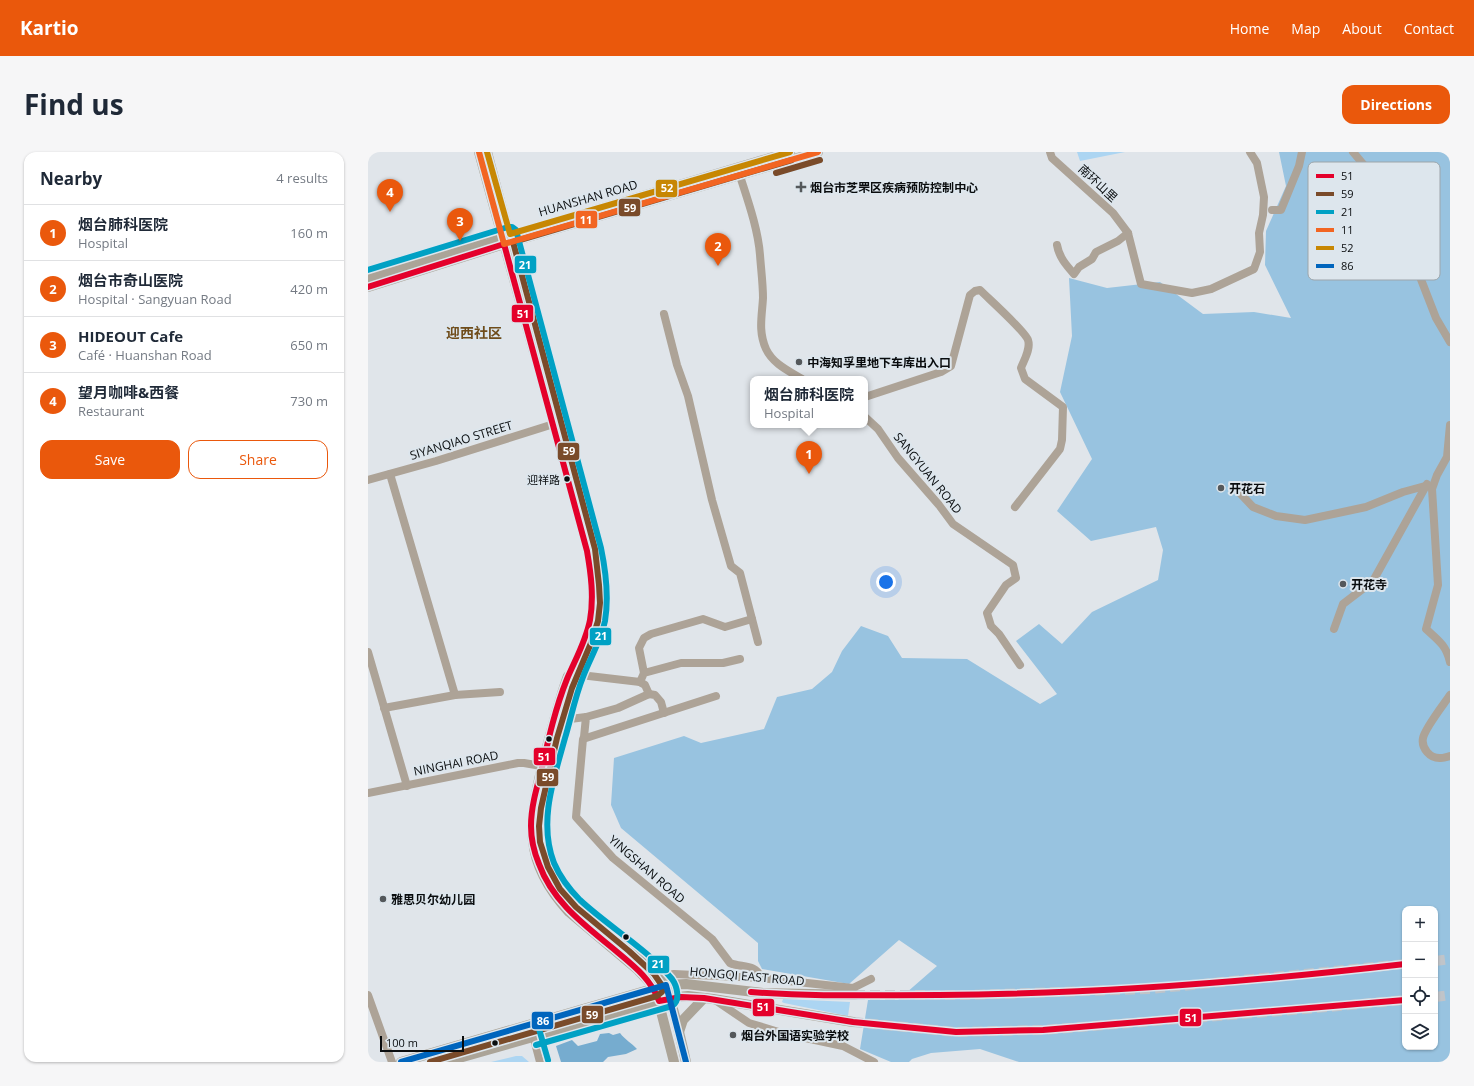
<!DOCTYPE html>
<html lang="en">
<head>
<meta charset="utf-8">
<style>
	:root { --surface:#fff; --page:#f6f6f7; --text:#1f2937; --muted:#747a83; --line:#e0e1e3; --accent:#ea580c }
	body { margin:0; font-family:"Open Sans","Noto Sans SC",sans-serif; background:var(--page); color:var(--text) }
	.controls { position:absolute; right:12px; bottom:12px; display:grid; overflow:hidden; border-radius:8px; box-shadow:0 1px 3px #0004 }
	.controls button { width:36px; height:36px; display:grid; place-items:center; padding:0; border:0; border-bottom:1px solid var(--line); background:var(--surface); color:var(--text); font:20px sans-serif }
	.scale { position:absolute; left:12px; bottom:10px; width:84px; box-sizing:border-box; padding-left:4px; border:2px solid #090c0e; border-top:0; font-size:11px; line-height:14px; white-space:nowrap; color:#090c0e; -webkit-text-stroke:3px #dde6ed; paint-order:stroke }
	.you { position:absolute; left:518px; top:430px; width:14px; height:14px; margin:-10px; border:3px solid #fff; border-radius:50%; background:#1a73e8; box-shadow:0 0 0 6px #1a73e833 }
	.badge { display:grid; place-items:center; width:26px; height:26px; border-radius:50%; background:var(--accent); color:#fff; font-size:13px; font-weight:700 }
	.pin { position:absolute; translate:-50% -33px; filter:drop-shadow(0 1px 2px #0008) }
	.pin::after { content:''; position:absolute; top:21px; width:14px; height:12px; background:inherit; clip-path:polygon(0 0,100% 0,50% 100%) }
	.popup { position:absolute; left:382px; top:224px; width:118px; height:52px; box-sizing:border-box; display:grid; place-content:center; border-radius:8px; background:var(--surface); filter:drop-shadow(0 1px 3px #0005); font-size:13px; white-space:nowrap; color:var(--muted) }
	.popup b { font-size:15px; color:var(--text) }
	.popup::after { content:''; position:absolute; left:50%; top:100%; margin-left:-8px; border:8px solid transparent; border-top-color:var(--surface) }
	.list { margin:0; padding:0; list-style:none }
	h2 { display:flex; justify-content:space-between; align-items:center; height:52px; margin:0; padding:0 16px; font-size:17px }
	h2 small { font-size:13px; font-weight:400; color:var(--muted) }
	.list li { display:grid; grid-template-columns:26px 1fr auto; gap:12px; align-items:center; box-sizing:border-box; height:56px; padding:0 16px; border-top:1px solid var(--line) }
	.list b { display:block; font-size:15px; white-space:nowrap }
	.list p { margin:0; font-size:13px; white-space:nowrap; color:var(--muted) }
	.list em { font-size:13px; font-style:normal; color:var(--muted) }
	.actions { display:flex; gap:8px; padding:12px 16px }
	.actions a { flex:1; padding:9px 0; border:1px solid var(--accent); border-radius:12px; text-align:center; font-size:14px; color:var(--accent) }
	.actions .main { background:var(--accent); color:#fff }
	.icon { flex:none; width:22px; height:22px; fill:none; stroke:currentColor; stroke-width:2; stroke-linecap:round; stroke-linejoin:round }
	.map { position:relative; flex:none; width:1082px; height:910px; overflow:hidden; border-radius:12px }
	header { display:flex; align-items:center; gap:24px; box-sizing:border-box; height:56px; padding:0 20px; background:var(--accent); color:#fff }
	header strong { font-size:19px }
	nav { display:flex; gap:22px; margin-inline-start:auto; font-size:14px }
	.intro { display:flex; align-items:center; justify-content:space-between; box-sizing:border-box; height:96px; padding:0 24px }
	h1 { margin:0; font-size:28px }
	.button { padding:10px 18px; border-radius:12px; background:var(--accent); color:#fff; font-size:14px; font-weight:700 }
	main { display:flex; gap:24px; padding:0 24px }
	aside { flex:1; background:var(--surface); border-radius:12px; box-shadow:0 1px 3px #0004 }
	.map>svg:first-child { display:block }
	.green { fill:#acd5f2 }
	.forest { fill:#98c3e0; fill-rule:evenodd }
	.water { fill:#76accf }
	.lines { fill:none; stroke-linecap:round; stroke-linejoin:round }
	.major-tunnel { stroke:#c0c4c9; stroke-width:10; stroke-dasharray:10 5; stroke-linecap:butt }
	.minor { stroke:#ada397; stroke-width:8 }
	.major { stroke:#aba498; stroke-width:10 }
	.bus-1-casing { stroke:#dde6ed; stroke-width:9 }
	.bus-2-casing { stroke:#dde6ed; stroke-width:9 }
	.bus-3-casing { stroke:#dde6ed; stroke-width:9 }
	.bus-4-casing { stroke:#dde6ed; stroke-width:9 }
	.bus-5-casing { stroke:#dde6ed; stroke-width:9 }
	.bus-6-casing { stroke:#dde6ed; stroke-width:9 }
	.bus-1 { stroke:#e4002b; stroke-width:6 }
	.bus-2 { stroke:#7a4b2a; stroke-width:6 }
	.bus-3 { stroke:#00a1c4; stroke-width:6 }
	.bus-4 { stroke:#f26522; stroke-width:6 }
	.bus-5 { stroke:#c78703; stroke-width:6 }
	.bus-6 { stroke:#0065bd; stroke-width:6 }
	.poi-dot { fill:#54585b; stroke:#dde6ed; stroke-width:1.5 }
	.bus-dot { fill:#090c0e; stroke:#dde6ed; stroke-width:1.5 }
	.labels { text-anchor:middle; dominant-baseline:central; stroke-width:4; stroke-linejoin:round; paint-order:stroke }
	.bus-label { font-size:11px; fill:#090c0e; stroke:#dde6ed; text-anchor:end }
	.street-label { font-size:12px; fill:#090c0e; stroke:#dde6ed }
	.poi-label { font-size:12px; font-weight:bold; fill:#090c0e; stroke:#dde6ed; text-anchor:start }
	.quarter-label { font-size:14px; font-weight:bold; fill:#6f4c1a; stroke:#dde6ed }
	.key { fill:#dde6ed; stroke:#9da5aa; stroke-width:1 }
	.key-label { font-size:11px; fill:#090c0e }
	.line-badge { stroke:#dde6ed; stroke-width:1.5 }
	.badge-label { font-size:11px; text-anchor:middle; font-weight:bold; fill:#fff }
</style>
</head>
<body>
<header>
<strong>Kartio</strong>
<nav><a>Home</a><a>Map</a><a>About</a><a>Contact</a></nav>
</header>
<div class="intro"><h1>Find us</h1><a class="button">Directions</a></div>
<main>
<aside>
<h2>Nearby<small>4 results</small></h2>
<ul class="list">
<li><span class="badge">1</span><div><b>烟台肺科医院</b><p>Hospital</p></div><em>160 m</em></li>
<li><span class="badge">2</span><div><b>烟台市奇山医院</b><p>Hospital · Sangyuan Road</p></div><em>420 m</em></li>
<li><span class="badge">3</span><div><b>HIDEOUT Cafe</b><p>Café · Huanshan Road</p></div><em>650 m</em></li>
<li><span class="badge">4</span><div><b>望月咖啡&amp;西餐</b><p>Restaurant</p></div><em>730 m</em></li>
</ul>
<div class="actions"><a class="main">Save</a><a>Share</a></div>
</aside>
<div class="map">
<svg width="1082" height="910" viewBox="0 0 1082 910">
	<rect width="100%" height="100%" fill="#e0e5ea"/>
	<!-- green -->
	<g class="green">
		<polygon points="709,0 757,0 712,9"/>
		<polygon points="415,847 482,850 480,864 416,851 414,850"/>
		<polygon points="148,904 154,904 161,910 123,910"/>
	</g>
	<!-- forest -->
	<path class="forest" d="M911,0H1082V910H651L612,897L563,901L544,907L541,910H523L492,897L500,848H530L569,814L531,788L481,832L394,817L390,809V791L253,676L243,653L246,606L316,584L333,591L396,577L409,545L444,537L464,520L474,499L493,474L520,484L534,506L599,507L672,552L689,542L648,489L671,472L694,492L724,460L790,428L795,398L788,375L723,389L689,359L724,307L692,240L704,184L701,126L739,136L792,130L835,162L886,160L923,166L897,113L898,79L918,34ZM1037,757H1067V895H1037Z"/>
	<!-- water -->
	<path class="water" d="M241,881L245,883L252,881C257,888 264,891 269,897L258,902L240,905L235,910H193L188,894L204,888L210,894L229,889L232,882Z"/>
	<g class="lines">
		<!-- major-tunnel -->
		<g class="major-tunnel">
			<polyline points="1067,809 1082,807"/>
			<polyline points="487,843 599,843 783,837 1037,812"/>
			<polyline points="1067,845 1082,843"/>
			<polyline points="485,870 588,880 675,878 938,857 1037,848"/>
		</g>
		<!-- minor -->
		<g class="minor">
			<polyline points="682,0 684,6 745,61 760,81 773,132 824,141 843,137 886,117 892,100 891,81 895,63 896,45 889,11 882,0"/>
			<polyline points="985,0 1032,56 1040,94 1068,166 1082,190"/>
			<path d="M372,24C380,49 390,77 392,103C393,117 395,132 395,146C394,164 390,179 398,197C405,212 421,219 434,227"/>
			<polyline points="904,58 913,58 931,14 934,0"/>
			<path d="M689,93C691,105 698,113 706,122L711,115L724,107L728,100L750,89L760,81"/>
			<polyline points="296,162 309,213 320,244 344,348 363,414 372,421 390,490"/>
			<path d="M497,245L573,220L583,214L602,143L607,139L612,138C621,147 657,179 660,188C663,197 656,208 653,216L657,227L695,255L694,288L692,297L647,355"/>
			<polyline points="497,265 510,277 530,306 571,353 585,372 645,413 648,426 638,433 619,461 623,474 631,482 652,513"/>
			<path d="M1082,273L1079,305L1069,323L1064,337L1070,433L1058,477C1070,488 1078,493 1082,510"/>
			<polyline points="22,322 87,543"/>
			<polyline points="0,328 68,309 192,270"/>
			<polyline points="868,337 885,355 908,364 937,368 998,355 1035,340 1057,334"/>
			<polyline points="966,477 975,452 1005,429 1059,332"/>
			<polyline points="0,500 39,634"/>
			<polyline points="276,521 271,496 276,486 283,482 335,467 357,475 384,467"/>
			<polyline points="204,522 272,530 277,533 281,542"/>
			<polyline points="272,530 276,521 313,511 355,511 372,507"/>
			<path d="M1082,543C1076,552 1057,576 1055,586C1053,596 1062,607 1073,606C1076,606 1079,605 1082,604"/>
			<path d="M348,544L215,587L208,665L245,706L344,787L362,811C373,816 388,811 393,826"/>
			<polyline points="16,556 87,543 132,540"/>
			<polyline points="194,568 218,565"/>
			<polyline points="216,585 218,565 250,556 281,542 287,543 293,550 296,561"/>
			<polyline points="0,641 150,611 156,611 179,615"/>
			<polyline points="298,833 296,827 298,824 306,822 393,826 485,836 503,827"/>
			<polyline points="0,843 24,910"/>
			<polyline points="347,848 381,871 414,881 475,894 506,910"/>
			<polyline points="162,872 172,910"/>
		</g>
		<!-- major -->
		<g class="major">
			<polyline points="111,0 166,200"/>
			<path d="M119,0L225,398C231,424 234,452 226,478C221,495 212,509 207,526C196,558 187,591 180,625C175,646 169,668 172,690C182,746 231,773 271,807C280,814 290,822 297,832C302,838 303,849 305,857C310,875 314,892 318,910"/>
			<polyline points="0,126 422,0"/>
			<polyline points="0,135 136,92 450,0"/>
			<path d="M200,524C190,551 183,579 176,607C160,670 154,709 201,760L270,818L287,836L306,910"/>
			<polyline points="311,880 315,868 336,846"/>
			<polyline points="33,910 298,833 318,832 395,841 487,843"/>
			<polyline points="77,910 302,846 320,844 345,847 485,870"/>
		</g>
		<defs>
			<g id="bus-1">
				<path d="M0,135L136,92L219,399C223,422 226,445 222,468C218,489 207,508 199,527C187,557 180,589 173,620C168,638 163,656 163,674C163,687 166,700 171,712C185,751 218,774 248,799C266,814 283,827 291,849L313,845L336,846L485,870L588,880L675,878L1037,848"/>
				<path d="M383,840C445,845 508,843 571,843C727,842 882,830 1037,812"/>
			</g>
			<g id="bus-2">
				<polyline points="408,21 452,8"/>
				<polyline points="62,910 289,844 294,840 295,835 286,822 261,799 208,755 192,737 180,715 172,690 171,674 173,656 189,586 204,536 223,491 230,469 232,451 231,433 227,397 145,90 424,8"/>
			</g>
			<g id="bus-3">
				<path d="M0,118L140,75H144L148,78L233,396C238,420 241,445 237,469C233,489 222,506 215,525C207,545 203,566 197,586C186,626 170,670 186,711C192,725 201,737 212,748C241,775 278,796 304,827C309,834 313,849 304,854L168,893"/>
				<polyline points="171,877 180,908"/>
			</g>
			<polyline id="bus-4" points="111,0 136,92 450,0"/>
			<polyline id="bus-5" points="119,0 142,82 422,0"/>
			<polyline id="bus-6" points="33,910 298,833 318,910"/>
		</defs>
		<!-- bus-1 casing -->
		<use href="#bus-1" class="bus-1-casing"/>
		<!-- bus-2 casing -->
		<use href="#bus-2" class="bus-2-casing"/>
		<!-- bus-3 casing -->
		<use href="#bus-3" class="bus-3-casing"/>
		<!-- bus-4 casing -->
		<use href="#bus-4" class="bus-4-casing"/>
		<!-- bus-5 casing -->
		<use href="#bus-5" class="bus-5-casing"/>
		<!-- bus-6 casing -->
		<use href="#bus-6" class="bus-6-casing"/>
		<!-- bus-1 -->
		<use href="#bus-1" class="bus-1"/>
		<!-- bus-2 -->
		<use href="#bus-2" class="bus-2"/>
		<!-- bus-3 -->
		<use href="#bus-3" class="bus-3"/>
		<!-- bus-4 -->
		<use href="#bus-4" class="bus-4"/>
		<!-- bus-5 -->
		<use href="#bus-5" class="bus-5"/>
		<!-- bus-6 -->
		<use href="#bus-6" class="bus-6"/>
	</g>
	<!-- markers -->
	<g class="poi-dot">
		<path d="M431 29h4v4h4v4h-4v4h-4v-4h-4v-4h4z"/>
		<circle cx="431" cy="210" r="4"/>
		<circle cx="853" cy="336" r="4"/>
		<circle cx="975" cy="432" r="4"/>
		<circle cx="15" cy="747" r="4"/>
		<circle cx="365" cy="883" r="4"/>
	</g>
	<g class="bus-dot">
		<circle cx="199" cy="327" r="3.5"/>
		<circle cx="181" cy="587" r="3.5"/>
		<circle cx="258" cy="785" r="3.5"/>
		<circle cx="127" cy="891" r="3.5"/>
	</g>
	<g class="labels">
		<!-- bus labels -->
		<g class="bus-label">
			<text x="192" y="327">迎祥路</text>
		</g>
		<!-- street labels -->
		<g class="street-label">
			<text transform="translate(730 31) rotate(43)">南环山里</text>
			<text transform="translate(220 46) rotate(-16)">HUANSHAN ROAD</text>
			<text transform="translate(93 288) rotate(-17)">SIYANQIAO STREET</text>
			<text transform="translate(560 321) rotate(51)">SANGYUAN ROAD</text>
			<text transform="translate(88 611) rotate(-11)">NINGHAI ROAD</text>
			<text transform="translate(279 717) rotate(41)">YINGSHAN ROAD</text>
			<text transform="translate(379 824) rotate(5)">HONGQI EAST ROAD</text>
		</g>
		<!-- poi labels -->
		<g class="poi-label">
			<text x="442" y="35">烟台市芝罘区疾病预防控制中心</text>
			<text x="439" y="210">中海知孚里地下车库出入口</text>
			<text x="861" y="336">开花石</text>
			<text x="983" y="432">开花寺</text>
			<text x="23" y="747">雅思贝尔幼儿园</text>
			<text x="373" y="883">烟台外国语实验学校</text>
		</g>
		<!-- quarter labels -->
		<g class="quarter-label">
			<text x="106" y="180">迎西社区</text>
		</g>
	</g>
	<!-- legend -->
	<rect x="940" y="10" width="132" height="118" rx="6" class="key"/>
	<rect x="948" y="22" width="18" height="4" fill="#e4002b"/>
	<rect x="948" y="40" width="18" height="4" fill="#7a4b2a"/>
	<rect x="948" y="58" width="18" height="4" fill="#00a1c4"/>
	<rect x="948" y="76" width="18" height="4" fill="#f26522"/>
	<rect x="948" y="94" width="18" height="4" fill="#c78703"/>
	<rect x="948" y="112" width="18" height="4" fill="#0065bd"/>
	<g class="key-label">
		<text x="973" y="28">51</text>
		<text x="973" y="46">59</text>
		<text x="973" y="64">21</text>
		<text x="973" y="82">11</text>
		<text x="973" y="100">52</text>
		<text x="973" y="118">86</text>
	</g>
	<g class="line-badge">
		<rect x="287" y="27" width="23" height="19" rx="4" fill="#c78703"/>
		<rect x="250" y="46" width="23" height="19" rx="4" fill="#7a4b2a"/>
		<rect x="207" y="58" width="23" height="19" rx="4" fill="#f26522"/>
		<rect x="146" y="103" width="23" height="19" rx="4" fill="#00a1c4"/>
		<rect x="143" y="152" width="23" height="19" rx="4" fill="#e4002b"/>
		<rect x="189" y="290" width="23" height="19" rx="4" fill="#7a4b2a"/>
		<rect x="221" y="475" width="23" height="19" rx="4" fill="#00a1c4"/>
		<rect x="165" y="595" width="23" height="19" rx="4" fill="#e4002b"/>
		<rect x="168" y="616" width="23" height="19" rx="4" fill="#7a4b2a"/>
		<rect x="279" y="803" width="23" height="19" rx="4" fill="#00a1c4"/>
		<rect x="384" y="846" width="23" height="19" rx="4" fill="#e4002b"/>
		<rect x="213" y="853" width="23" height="19" rx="4" fill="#7a4b2a"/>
		<rect x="811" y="856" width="23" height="19" rx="4" fill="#e4002b"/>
		<rect x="163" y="859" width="23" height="19" rx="4" fill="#0065bd"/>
	</g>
	<g class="badge-label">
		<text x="299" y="40">52</text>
		<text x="262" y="60">59</text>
		<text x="218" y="72">11</text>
		<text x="157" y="117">21</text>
		<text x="155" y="166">51</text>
		<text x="201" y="303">59</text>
		<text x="233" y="488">21</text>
		<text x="176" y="609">51</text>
		<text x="180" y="629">59</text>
		<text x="290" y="816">21</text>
		<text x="395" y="859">51</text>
		<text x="224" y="867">59</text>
		<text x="823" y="870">51</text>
		<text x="175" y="873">86</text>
	</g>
</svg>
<div class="controls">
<button>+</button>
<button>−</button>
<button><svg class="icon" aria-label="locate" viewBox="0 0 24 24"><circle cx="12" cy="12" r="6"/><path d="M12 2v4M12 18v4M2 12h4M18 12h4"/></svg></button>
<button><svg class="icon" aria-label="layers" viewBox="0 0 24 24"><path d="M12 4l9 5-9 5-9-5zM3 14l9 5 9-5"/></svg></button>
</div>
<div class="scale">100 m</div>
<div class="you"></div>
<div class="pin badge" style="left:441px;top:322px">1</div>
<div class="popup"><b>烟台肺科医院</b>Hospital</div>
<div class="pin badge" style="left:350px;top:114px">2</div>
<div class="pin badge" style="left:92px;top:89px">3</div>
<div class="pin badge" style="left:22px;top:60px">4</div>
</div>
</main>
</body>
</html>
